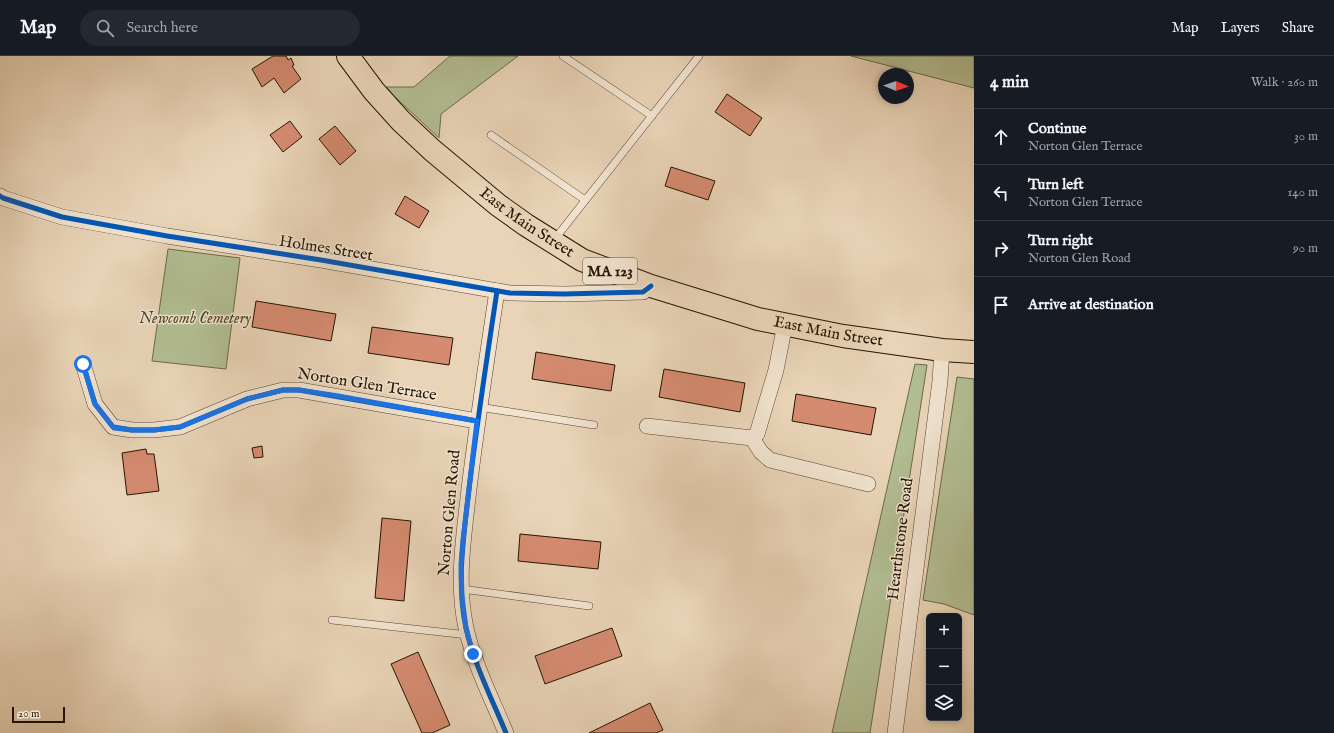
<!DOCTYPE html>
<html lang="en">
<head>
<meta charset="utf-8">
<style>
	:root { --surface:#171b24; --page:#242831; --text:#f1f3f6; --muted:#9ea1a6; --line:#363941 }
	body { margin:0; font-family:"IM FELL English",serif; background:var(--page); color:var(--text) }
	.controls { position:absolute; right:12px; bottom:12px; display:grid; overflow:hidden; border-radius:6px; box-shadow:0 2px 6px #0003 }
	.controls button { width:36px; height:36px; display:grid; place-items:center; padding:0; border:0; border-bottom:1px solid var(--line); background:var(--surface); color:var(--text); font:20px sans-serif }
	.compass { position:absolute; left:878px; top:12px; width:36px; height:36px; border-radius:50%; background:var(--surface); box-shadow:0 2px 6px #0003; rotate:92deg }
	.scale { position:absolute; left:12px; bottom:10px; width:53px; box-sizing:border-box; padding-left:4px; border:2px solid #251501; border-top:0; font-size:11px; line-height:14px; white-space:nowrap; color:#251501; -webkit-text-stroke:3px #f1e3d0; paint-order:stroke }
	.stop { position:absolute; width:12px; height:12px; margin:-9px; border:3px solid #1a73e8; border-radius:50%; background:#fff }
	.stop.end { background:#1a73e8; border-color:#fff; box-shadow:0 1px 4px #0008 }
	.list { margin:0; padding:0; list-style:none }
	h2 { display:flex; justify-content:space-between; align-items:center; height:52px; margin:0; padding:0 16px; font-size:17px }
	h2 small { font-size:13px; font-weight:400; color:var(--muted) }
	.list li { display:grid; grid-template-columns:26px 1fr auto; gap:12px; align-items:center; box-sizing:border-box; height:56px; padding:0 16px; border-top:1px solid var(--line) }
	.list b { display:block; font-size:15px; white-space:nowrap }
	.list p { margin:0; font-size:13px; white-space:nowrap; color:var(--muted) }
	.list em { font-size:13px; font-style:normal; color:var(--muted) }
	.icon { flex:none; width:22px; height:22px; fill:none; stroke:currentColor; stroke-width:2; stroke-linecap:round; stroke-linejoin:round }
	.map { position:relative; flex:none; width:974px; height:677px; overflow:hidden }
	header { display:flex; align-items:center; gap:24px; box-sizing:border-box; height:56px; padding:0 20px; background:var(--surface); border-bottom:1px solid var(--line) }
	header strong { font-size:19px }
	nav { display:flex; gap:22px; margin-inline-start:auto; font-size:14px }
	.search { width:280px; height:36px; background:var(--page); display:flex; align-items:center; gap:10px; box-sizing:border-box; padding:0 14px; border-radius:22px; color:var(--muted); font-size:15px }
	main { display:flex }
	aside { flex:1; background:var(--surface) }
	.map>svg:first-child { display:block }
	.green { fill:#b2bd92; stroke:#6c694a }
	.building { fill:#d58b70; stroke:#251501 }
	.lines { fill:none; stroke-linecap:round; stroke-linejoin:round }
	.lane-casing { stroke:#56452e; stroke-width:8 }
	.street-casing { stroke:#56452e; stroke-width:16 }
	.highway-casing { stroke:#251501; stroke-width:24 }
	.lane { stroke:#f1e3d0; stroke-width:7 }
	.street { stroke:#f1e3d0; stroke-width:15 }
	.highway { stroke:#e9d4b7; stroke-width:22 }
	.cycleway-casing { stroke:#f1e3d0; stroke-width:8 }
	.cycleway { stroke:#0057b8; stroke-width:5 }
	.route { stroke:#1a73e8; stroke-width:5 }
	.labels { text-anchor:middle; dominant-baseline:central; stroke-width:3; stroke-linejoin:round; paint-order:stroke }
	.shield { fill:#f1e3d0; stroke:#62533f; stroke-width:1 }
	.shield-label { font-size:15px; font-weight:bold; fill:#251501 }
	.street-label { font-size:16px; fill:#251501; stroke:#f1e3d0 }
	.park-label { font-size:16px; font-style:italic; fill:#4f472c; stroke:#f1e3d0 }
</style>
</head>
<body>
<header>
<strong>Map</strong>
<div class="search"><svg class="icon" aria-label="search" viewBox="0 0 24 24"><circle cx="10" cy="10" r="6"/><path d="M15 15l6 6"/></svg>Search here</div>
<nav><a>Map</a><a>Layers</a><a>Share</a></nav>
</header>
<main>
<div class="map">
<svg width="974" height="677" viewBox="0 0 974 677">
	<rect width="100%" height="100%" fill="#e9d4b7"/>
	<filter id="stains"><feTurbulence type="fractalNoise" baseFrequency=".005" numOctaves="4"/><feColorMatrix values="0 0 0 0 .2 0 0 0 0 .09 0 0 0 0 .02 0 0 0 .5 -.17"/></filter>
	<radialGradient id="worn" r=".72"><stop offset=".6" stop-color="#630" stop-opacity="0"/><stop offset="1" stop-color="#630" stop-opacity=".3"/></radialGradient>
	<!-- green -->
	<g class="green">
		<polygon points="450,0 518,0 441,58 439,82 394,40 386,31 414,31"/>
		<polygon points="851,0 974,0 974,32"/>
		<polygon points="168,193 240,202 226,313 152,305"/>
		<polygon points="915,308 927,309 870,677 832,677"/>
		<polygon points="957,321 974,323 974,559 944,548 923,544"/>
	</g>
	<!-- building -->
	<g class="building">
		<polygon points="273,0 286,0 288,4 291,2 294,9 292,10 301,23 284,37 274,22 262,31 252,13"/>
		<polygon points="727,38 762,62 750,80 715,56"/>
		<polygon points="290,65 302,81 283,96 270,79"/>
		<polygon points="335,70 356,95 340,109 319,83"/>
		<polygon points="671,111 715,125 708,144 665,130"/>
		<polygon points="405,140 429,155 419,172 395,158"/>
		<polygon points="256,245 336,258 331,285 252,271"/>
		<polygon points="372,271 453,282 449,309 368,297"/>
		<polygon points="536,296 615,309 611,335 532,323"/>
		<polygon points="664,313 745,327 740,356 659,341"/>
		<polygon points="796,338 876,352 871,379 792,365"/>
		<polygon points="262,390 263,401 254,402 252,392"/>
		<polygon points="146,393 147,398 154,398 159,435 127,439 122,397"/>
		<polygon points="382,462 411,465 404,545 375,542"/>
		<polygon points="520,478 601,486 598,513 518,505"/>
		<polygon points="612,572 622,600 545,628 535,600"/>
		<polygon points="418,596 450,669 432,677 422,677 391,608"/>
		<polygon points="650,647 663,674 656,677 589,677"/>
	</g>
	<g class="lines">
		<defs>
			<g id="lane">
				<polyline points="563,0 652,60"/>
				<polyline points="491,79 585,144"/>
				<polyline points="554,184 699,0"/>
				<polyline points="479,351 594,369"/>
				<polyline points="462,533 589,550"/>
				<polyline points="332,564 468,579"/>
			</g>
			<g id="street">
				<polyline points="0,140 3,142 62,161 167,180 321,204 510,237 564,238 643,236 651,230"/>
				<path d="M497,235C487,301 477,367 469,433C464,479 456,526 466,572C474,608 492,643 506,677"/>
				<polyline points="83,308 95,348 113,371 132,374 154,374 180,371 247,343 283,334 299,334 477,365"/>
				<polyline points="647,370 752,382 757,378 776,314 785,268"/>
				<polyline points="752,382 761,396 770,404 868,428"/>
				<polyline points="895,677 940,325 942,294"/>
			</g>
			<g id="highway">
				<path id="s1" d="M348,0L374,35L401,65L432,94L498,149L526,169L582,204L651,230L758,263L843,280L942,294L974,296"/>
			</g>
		</defs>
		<!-- lane casing -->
		<use href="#lane" class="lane-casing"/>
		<!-- street casing -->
		<use href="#street" class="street-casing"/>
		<!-- highway casing -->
		<use href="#highway" class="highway-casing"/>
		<!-- lane -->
		<use href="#lane" class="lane"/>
		<!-- street -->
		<use href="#street" class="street"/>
		<!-- highway -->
		<use href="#highway" class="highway"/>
		<defs>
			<g id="cycleway">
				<polyline points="0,140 3,142 62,161 167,180 321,204 510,237 564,238 643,236 651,230"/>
				<path d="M497,235C487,301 477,367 469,433C464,479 456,526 466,572C474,608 492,643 506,677"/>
				<polyline points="83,308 95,348 113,371 132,374 154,374 180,371 247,343 283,334 299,334 477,365"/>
			</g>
		</defs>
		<!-- cycleway casing -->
		<use href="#cycleway" class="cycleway-casing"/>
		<!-- cycleway -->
		<use href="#cycleway" class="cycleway"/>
	</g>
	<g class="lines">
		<!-- route -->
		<polyline class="route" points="83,308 95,348 114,372 132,374 154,374 180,371 247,343 283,334 299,334 338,340 477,365 463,484 461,508 462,541 466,572 473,598"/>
	</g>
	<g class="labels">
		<!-- shield labels -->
		<rect class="shield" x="583" y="202" width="54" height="26" rx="3"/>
		<g class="shield-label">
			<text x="610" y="215">MA 123</text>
		</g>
		<!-- street labels -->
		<g class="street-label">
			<text stroke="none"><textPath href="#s1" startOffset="246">East Main Street</textPath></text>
			<text transform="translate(326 193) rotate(9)">Holmes Street</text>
			<text stroke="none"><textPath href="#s1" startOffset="570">East Main Street</textPath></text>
			<text transform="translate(367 329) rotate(9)">Norton Glen Terrace</text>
			<text transform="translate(450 457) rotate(-85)">Norton Glen Road</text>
			<text transform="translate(901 483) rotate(-83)">Hearthstone Road</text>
		</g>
		<!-- park labels -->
		<g class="park-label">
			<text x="195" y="263">Newcomb Cemetery</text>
		</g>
	</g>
	<rect width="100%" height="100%" filter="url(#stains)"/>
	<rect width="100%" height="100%" fill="url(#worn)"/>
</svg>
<div class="controls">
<button>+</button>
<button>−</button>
<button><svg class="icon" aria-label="layers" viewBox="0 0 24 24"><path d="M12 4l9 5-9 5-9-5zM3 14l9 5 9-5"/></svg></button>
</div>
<svg class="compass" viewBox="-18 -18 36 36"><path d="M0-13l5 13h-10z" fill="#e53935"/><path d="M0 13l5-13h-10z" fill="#9ea1a6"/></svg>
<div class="scale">20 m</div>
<div class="stop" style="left:83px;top:308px"></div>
<div class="stop end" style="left:473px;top:598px"></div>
</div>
<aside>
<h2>4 min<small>Walk · 260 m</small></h2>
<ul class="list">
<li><svg class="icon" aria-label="ahead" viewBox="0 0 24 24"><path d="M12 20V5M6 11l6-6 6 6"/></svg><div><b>Continue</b><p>Norton Glen Terrace</p></div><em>30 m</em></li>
<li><svg class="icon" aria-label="left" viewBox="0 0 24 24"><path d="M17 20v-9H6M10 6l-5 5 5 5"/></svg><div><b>Turn left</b><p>Norton Glen Terrace</p></div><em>140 m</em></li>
<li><svg class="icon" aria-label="right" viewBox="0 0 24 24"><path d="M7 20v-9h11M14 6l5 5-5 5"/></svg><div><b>Turn right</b><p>Norton Glen Road</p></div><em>90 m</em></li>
<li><svg class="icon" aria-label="arrive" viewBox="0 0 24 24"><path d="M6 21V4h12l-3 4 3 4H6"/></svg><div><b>Arrive at destination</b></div></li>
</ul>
</aside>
</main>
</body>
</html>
